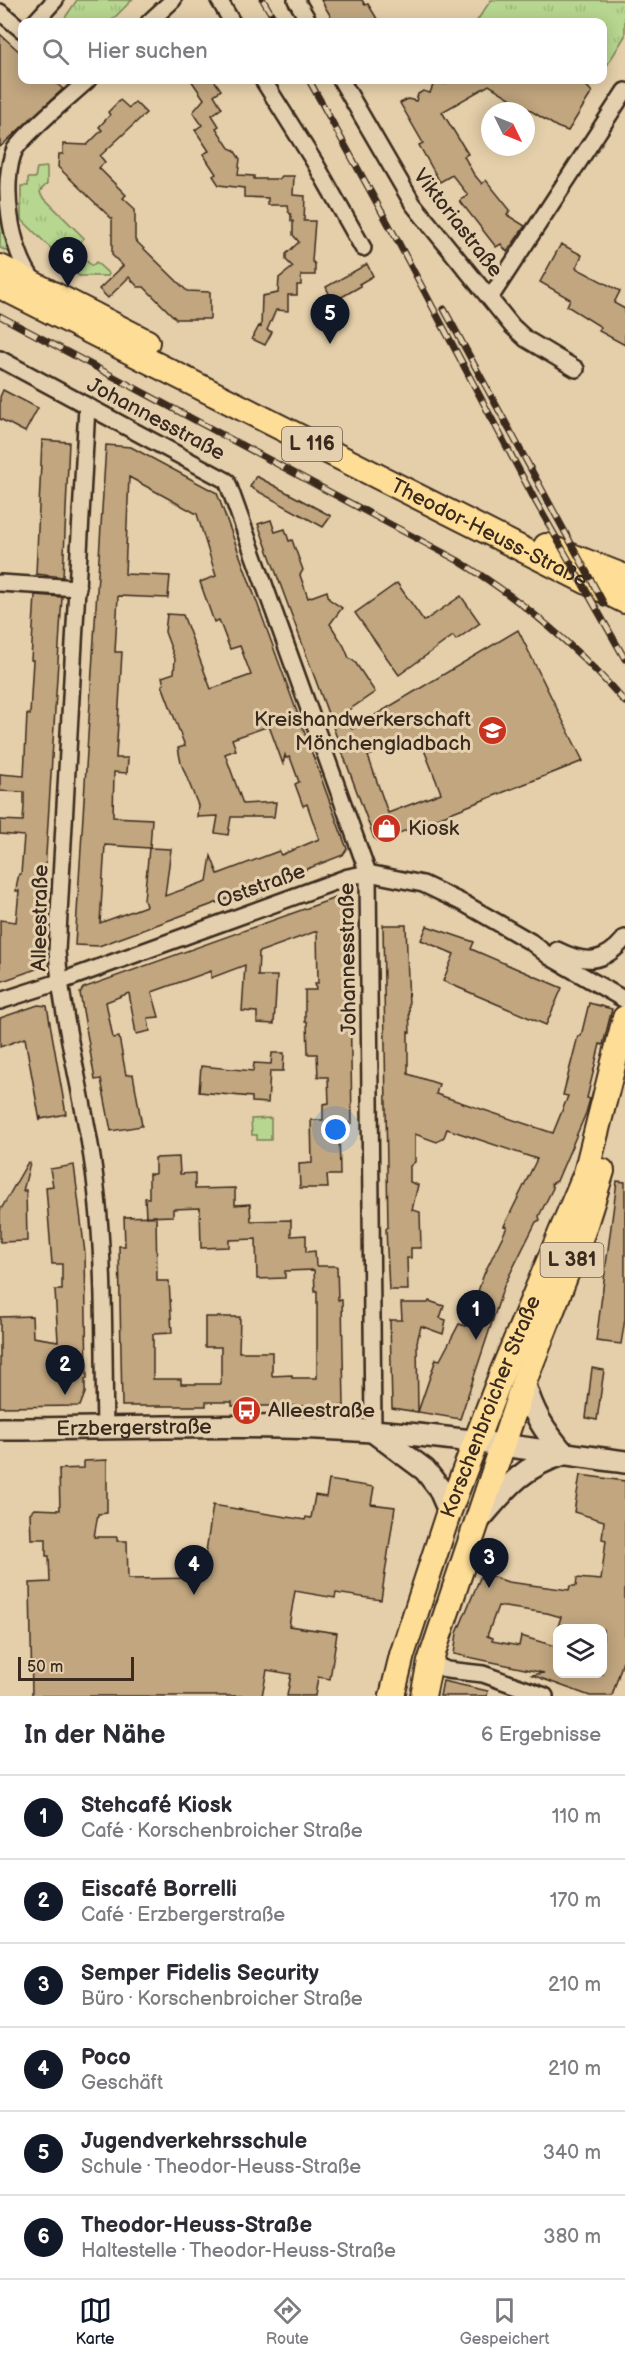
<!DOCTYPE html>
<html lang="de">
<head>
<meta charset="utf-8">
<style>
	:root { --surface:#fff; --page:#f2f2f3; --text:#2b2b33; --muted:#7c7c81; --line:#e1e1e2; --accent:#111827 }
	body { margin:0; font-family:"Balsamiq Sans",sans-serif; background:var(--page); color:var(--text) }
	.controls { position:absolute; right:18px; bottom:18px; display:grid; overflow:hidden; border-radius:12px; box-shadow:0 3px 15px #0003 }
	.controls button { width:54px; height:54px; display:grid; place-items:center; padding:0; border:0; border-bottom:2px solid var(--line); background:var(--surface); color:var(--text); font:30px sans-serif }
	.compass { position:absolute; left:481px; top:102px; width:54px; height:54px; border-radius:50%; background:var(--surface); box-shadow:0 3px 15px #0003; rotate:133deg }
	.scale { position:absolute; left:18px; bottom:15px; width:116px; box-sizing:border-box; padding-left:6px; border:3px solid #3b2a1e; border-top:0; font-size:16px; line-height:21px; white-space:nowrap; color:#3b2a1e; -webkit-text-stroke:4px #e4d0ae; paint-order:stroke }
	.you { position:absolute; left:336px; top:1130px; width:21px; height:21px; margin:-15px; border:4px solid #fff; border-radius:50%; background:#1a73e8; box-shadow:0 0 0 9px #1a73e833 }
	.badge { display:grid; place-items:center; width:39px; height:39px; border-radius:50%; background:var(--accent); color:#fff; font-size:20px; font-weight:700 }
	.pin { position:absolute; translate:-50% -50px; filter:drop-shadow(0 2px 3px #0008) }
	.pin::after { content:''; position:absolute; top:32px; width:21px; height:18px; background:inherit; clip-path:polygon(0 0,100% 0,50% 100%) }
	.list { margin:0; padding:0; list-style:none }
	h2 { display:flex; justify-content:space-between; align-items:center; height:78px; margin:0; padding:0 24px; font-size:26px }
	h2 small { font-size:20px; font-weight:400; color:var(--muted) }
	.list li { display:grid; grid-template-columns:39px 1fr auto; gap:18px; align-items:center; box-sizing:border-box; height:84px; padding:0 24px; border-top:2px solid var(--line) }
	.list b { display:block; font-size:22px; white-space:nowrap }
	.list p { margin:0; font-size:20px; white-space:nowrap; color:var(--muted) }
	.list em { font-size:20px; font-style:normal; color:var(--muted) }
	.icon { flex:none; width:33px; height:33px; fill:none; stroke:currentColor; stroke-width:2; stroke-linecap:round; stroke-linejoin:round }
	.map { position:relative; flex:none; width:625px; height:1696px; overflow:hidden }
	.search { position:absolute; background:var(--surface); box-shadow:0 3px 15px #0003; left:18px; right:18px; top:18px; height:66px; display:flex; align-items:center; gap:15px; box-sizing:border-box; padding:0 21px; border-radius:12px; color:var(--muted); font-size:22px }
	.sheet { height:582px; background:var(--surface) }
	nav { display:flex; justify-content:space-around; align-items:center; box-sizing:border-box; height:84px; border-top:2px solid var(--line); background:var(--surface); font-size:16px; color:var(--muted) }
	nav a { display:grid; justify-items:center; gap:3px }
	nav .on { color:var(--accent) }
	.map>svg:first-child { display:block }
	.grass { fill:url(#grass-tufts); stroke:#798056; stroke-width:1.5 }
	.building { fill:#c1a67f; stroke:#3b2a1e; stroke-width:1.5; fill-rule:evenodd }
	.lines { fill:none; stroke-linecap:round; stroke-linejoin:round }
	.minor-casing { stroke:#3b2a1e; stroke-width:20 }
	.secondary-casing { stroke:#3b2a1e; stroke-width:26 }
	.primary-casing { stroke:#3b2a1e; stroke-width:28 }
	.minor { stroke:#e4d0ae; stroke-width:15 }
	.secondary { stroke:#e4d0ae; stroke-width:21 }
	.primary { stroke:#fedd96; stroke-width:24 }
	.rail-casing { stroke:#3b2a1e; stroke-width:7 }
	.rail { stroke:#e4d0ae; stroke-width:4.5; stroke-dasharray:14; stroke-linecap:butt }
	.labels { text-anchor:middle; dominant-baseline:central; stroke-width:6; stroke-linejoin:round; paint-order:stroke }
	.shield { fill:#e4d0ae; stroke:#6e5c49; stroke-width:1.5 }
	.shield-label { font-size:20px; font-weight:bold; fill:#3b2a1e }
	.street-label { font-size:21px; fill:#3b2a1e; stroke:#e4d0ae }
	.poi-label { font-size:21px; fill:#3b2a1e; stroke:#e4d0ae; text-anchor:start }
</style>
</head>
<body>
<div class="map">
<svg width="625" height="1696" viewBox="0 0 625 1696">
	<defs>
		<pattern id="grass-tufts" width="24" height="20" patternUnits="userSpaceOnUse" patternTransform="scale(1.5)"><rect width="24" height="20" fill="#b7d68f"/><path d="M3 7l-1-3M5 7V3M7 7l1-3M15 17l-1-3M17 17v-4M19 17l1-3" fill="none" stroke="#9eb87b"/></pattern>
	</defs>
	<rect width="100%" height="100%" fill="#e5cfaa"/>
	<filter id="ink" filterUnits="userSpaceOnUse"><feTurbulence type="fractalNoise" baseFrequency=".0167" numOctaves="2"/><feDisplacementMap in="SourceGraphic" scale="12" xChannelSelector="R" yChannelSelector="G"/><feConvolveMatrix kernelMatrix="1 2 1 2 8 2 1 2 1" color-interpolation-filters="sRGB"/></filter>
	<g filter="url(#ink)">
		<!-- grass -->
		<g class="grass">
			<polygon points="77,0 132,0 110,22 62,22"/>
			<polygon points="491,0 625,0 625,36 603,72 602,22 476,22"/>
			<polygon points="47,167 47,184 40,191 41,195 84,238 74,249 92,266 96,262 109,274 108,276 79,276 21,219 21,186 28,186 28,178 35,178 37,168"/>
			<polygon points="0,214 9,252 0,248"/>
			<polygon points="271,1118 271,1140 257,1140 257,1135 252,1135 251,1119"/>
		</g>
		<!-- building -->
		<g class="building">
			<polygon points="321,0 362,0 365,5 368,4 379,22 334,22"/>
			<polygon points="0,34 22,54 22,80 52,80 63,89 0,147"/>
			<polygon points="191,80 214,80 221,90 214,95 222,108 212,115 219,126 216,128 229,148 234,150 240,159 238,175 254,176 254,179 279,179 282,176 294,176 293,195 305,196 304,221 315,221 312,261 315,264 315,275 301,275 301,285 297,285 297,295 288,295 288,311 276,310 267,330 272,332 265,345 252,339 259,326 261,327 262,296 278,293 279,278 293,267 286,260 286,254 299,242 293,235 293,221 291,221 291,215 288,211 287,205 268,205 268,198 244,197 244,188 219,185 213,176 216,174 203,154 209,151 195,130 202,125 193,112 204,99"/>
			<polygon points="447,80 575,80 584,83 592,92 568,131 557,127 489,85 442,112 468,154 464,156 473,173 482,184 486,180 510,210 507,215 525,226 507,252 501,244 496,247 460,201 468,195 452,175 440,182 419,145 423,143 400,103 408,99 416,101 418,94 423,91 430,93 433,85 438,82 445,84"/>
			<polygon points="120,100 129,108 135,102 146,113 100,156 105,162 99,168 126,195 123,198 135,209 135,240 187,291 210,292 210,319 176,319 144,287 138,287 129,277 108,298 99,289 123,266 112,255 112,219 58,167 59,154 63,154 63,144 87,145 102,130 99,127 110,115 108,112"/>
			<polygon points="561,244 582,255 576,268 620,291 614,303 625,309 625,345 599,331 601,327 567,306 570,299 540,282"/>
			<polygon points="367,264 373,276 359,284 361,286 333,302 326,287"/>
			<polygon points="3,390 38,408 25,432 0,419 0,397"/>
			<polygon points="42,440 69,442 63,577 36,574"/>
			<path d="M106,445L131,447L217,493L347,849L343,855L289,876L99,946L75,945ZM129,477L197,514L216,576L200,582L214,622L219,620L230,649L240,646L251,675L211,689L183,615L167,614L165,632L175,659L174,673L162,677L164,684L162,685L185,746L178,748L181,763L198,805L197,817L218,816L215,833L228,835L231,817H274L276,802L243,804L225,754L236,750L232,739L269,726L283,764L285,755L286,758L290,757L299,782L295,784L303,806L307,804L319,839L281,855L279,851L218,874L211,856L207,881L165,896L171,849L150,848L152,819L113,817L114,772L127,773L128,758H116L122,652H115L118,596L168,598L170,576L125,574ZM105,845L149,848L144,900L146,906L100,923Z"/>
			<polygon points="256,476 318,509 331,516 323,527 250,487"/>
			<path d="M271,520L275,532L285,529L289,541L292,540L303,570L300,575L308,598L327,591L329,599L342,608L330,624L344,646L349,658L355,662L375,692L343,714L352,729L518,630L583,761L379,841L374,838L258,524ZM419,737L441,793L388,813L368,756Z"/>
			<polygon points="397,583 424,621 461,596 480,623 456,640 453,636 399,675 355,613"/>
			<polygon points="35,595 62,597 39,968 0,982 0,920 16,922 19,891 16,891 17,883 19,874 21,874 24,836 0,834 0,820 23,821 24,806 24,792 0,791 0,774 24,776 27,714 30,715 31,695 33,660 31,660"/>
			<polygon points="338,897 349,927 352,1123 339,1123 340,1175 327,1175 328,1188 300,1188 299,1164 312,1163 311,1120 323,1120 323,1104 329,1103 328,1077 318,1077 317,1054 308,1054 307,1022 305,1022 305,990 316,990 315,983 318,983 317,931 259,952 258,976 277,976 274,1024 257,1023 257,1012 242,1011 245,965 211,978 211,971 152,992 159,1017 148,1018 150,1031 136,1034 129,993 106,1002 113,1038 119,1037 126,1075 133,1074 142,1126 111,1131 101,1079 95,1080 80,993 83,988"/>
			<polygon points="383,925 406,925 410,1033 408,1032 408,1074 439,1084 436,1094 553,1133 568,1096 563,1095 578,1036 581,1036 589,1003 612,1009 603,1045 600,1044 587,1098 590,1099 586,1113 557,1181 551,1184 553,1188 539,1216 540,1220 536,1222 504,1286 460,1419 418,1412 436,1359 440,1360 459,1324 466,1326 484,1274 507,1227 504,1226 537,1159 447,1129 444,1137 437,1142 415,1134 415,1162 410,1166 410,1182 418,1185 412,1210 420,1212 421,1248 411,1248 411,1258 407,1258 408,1290 389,1290 386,1229 388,1227"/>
			<polygon points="427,926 474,942 471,949 562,988 546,1025 443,981 454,954 421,940"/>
			<polygon points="38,1005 47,1006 66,1114 41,1119 41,1116 40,1121 25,1038 0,1047 0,1018"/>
			<polygon points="272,1053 284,1053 283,1071 270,1071 268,1103 252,1102 252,1097 199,1092 201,1066 253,1071 254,1063 271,1064"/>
			<polygon points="179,1157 180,1174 195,1173 195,1189 235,1188 235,1205 250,1204 251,1221 291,1220 291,1236 306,1235 306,1252 315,1251 316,1266 337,1266 338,1300 342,1300 344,1406 232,1406 232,1402 206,1402 206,1406 122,1406 119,1246 125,1246 124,1217 156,1216 157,1281 169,1281 172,1333 153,1334 153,1379 181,1379 181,1384 221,1384 221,1347 205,1347 205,1317 240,1317 239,1352 272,1352 272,1376 292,1375 292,1378 317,1378 317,1291 315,1291 314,1270 285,1271 285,1278 257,1279 256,1239 229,1240 229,1247 201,1248 200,1208 173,1209 173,1216 146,1217 145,1198 149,1198 149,1174 155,1174 155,1158"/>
			<polygon points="28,1162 30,1163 23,1191 26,1190 27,1241 0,1242 0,1211"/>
			<polygon points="74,1165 85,1253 87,1379 85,1379 85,1393 80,1406 0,1407 0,1317 32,1316 33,1337 58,1341 55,1290 62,1290 62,1264 52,1264 46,1187 53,1186 50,1169"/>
			<polygon points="617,1181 625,1182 625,1319 621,1344 596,1341"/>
			<polygon points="429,1301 444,1306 440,1318 446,1320 443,1334 421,1326 417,1342 418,1412 392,1408 390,1320 402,1320 401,1303 428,1303"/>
			<polygon points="592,1368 604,1370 597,1420 586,1418"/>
			<polygon points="107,1460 107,1513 98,1514 94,1537 117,1537 117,1541 127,1541 128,1579 202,1578 213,1505 305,1520 306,1517 311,1518 315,1495 326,1497 329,1480 374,1487 371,1504 395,1507 381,1600 336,1593 335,1598 295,1591 289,1626 337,1633 330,1679 318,1677 315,1696 287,1696 291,1674 267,1670 262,1696 32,1696 30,1583 50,1582 49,1556 46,1556 46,1539 31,1539 30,1513 34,1509 60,1510 59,1469 84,1468 84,1461"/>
			<path d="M580,1475L625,1481V1655L612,1696H590L532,1675L544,1673L454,1654L457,1633L482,1573L508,1582L569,1590L570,1586H576L577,1578L601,1580L606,1540L602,1539L604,1521L574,1512ZM498,1606L547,1613L561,1617L557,1629H603V1674H558V1647L521,1636L519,1646L492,1641L493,1638L487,1636Z"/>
			<polygon points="443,1681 488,1691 487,1696 440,1696"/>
		</g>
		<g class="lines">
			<defs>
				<g id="minor">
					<polyline points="219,0 232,22"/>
					<polyline points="296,0 309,22"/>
					<polyline points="0,12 22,30"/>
					<polyline points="35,22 55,0"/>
					<polyline points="149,22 173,0"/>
					<polyline points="263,80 315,163 363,248"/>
					<polyline points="341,80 413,204 512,326 526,339 576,369"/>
					<path d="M34,281C10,251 0,182 15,149C36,123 64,102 88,80"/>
					<polyline points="490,298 625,91"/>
					<polyline points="0,359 227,481 368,873 373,1431"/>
					<path d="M87,407L57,951C62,1016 79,1080 90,1145C106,1238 103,1334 105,1428"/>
					<polyline points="0,583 78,588"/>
					<path d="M557,950C585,964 604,964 625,938"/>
					<polyline points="0,1001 59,982 348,877 368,873 423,884 465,904 500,924 531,942 550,957 625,1000"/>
					<polyline points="430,1662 447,1670 483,1674 545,1696"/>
				</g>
				<g id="secondary">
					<path d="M524,1382C533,1413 543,1429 564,1454"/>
					<path id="s1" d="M0,1429C124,1429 248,1422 372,1431C457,1437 541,1451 625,1462"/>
					<polyline points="374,1432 425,1470 439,1488 449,1511"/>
					<path d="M479,1520C505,1490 521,1467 561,1455"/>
				</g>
				<g id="primary">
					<polyline points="0,267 147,342"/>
					<path id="s2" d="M0,286L625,601"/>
					<polyline points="546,546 625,577"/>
					<path id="s3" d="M392,1696L402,1655L449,1511L502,1373L586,1173L625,1018"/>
					<polyline points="423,1696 430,1662 524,1382 583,1231 602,1171"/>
				</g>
			</defs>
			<!-- minor casing -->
			<use href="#minor" class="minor-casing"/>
			<!-- secondary casing -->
			<use href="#secondary" class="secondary-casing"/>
			<!-- primary casing -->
			<use href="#primary" class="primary-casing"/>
			<!-- minor -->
			<use href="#minor" class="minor"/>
			<!-- secondary -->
			<use href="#secondary" class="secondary"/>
			<!-- primary -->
			<use href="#primary" class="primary"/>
			<defs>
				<g id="rail">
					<polyline points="263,0 276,22"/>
					<polyline points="309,80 395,236 536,502 625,659"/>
					<polyline points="444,309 604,604"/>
					<path d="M0,316L457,560C521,599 576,646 625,702"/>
				</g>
			</defs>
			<!-- rail casing -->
			<use href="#rail" class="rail-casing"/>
			<!-- rail -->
			<use href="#rail" class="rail"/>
		</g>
	</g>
	<!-- icons -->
	<defs>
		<symbol id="school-disc" viewBox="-11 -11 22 22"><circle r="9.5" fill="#c8321e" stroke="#e4d0ae"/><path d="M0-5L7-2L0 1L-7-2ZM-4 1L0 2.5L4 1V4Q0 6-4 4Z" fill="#fff"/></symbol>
		<symbol id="shop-disc" viewBox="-11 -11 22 22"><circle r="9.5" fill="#c8321e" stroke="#e4d0ae"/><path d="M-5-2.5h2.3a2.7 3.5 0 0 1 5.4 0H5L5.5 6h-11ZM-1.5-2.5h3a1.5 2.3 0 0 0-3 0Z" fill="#fff"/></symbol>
		<symbol id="bus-disc" viewBox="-11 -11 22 22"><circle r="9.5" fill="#c8321e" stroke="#e4d0ae"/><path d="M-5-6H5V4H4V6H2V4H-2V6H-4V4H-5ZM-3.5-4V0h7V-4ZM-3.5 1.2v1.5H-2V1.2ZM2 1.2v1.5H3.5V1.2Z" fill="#fff"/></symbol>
	</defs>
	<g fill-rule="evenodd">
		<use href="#school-disc" x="476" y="714" width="33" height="33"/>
		<use href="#shop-disc" x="370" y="812" width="33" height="33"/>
		<use href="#bus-disc" x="230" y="1394" width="33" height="33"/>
	</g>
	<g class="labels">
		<!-- shield labels -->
		<g class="shield">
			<rect x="282" y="427" width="60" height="34" rx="4.5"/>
			<rect x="540.5" y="1243" width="63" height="34" rx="4.5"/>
		</g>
		<g class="shield-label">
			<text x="312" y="444">L 116</text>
			<text x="572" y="1260">L 381</text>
		</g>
		<!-- street labels -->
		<g class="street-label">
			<text transform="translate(458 223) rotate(52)">Viktoriastraße</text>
			<text transform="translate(156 419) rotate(28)">Johannesstraße</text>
			<text stroke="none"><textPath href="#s2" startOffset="548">Theodor-Heuss-Straße</textPath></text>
			<text transform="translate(261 886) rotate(-20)">Oststraße</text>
			<text transform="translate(40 918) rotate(-89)">Alleestraße</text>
			<text transform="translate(348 959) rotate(-91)">Johannesstraße</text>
			<text stroke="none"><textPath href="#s3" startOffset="306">Korschenbroicher Straße</textPath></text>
			<text stroke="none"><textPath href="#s1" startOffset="134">Erzbergerstraße</textPath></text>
		</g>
		<!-- poi labels -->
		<g class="poi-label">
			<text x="471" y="719" text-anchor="end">Kreishandwerkerschaft<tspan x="471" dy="24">Mönchengladbach</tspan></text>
			<text x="408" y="828">Kiosk</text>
			<text x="268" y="1410">Alleestraße</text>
		</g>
	</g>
</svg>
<div class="controls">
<button><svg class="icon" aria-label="layers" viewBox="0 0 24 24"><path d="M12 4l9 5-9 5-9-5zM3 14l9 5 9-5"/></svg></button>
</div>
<svg class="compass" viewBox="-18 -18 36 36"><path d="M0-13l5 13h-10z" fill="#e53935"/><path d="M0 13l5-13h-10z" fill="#7c7c81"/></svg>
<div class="scale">50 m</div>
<div class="you"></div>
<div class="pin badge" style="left:476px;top:1340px">1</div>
<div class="pin badge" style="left:65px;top:1395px">2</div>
<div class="pin badge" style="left:489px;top:1588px">3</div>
<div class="pin badge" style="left:194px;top:1595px">4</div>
<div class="pin badge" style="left:330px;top:344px">5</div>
<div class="pin badge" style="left:68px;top:287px">6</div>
<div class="search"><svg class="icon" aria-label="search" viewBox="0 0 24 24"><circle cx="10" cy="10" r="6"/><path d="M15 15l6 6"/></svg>Hier suchen</div>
</div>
<section class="sheet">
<h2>In der Nähe<small>6 Ergebnisse</small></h2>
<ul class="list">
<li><span class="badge">1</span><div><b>Stehcafé Kiosk</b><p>Café · Korschenbroicher Straße</p></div><em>110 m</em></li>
<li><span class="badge">2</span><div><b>Eiscafé Borrelli</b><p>Café · Erzbergerstraße</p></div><em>170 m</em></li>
<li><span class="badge">3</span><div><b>Semper Fidelis Security</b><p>Büro · Korschenbroicher Straße</p></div><em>210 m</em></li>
<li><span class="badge">4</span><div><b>Poco</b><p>Geschäft</p></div><em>210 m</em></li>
<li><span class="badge">5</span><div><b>Jugendverkehrsschule</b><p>Schule · Theodor-Heuss-Straße</p></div><em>340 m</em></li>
<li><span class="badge">6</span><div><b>Theodor-Heuss-Straße</b><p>Haltestelle · Theodor-Heuss-Straße</p></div><em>380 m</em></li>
</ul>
</section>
<nav>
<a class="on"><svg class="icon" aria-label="map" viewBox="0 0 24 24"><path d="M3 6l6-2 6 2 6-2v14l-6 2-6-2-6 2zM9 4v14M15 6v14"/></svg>Karte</a>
<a><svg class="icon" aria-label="directions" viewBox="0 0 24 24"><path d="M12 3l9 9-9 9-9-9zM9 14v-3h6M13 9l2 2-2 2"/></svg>Route</a>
<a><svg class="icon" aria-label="saved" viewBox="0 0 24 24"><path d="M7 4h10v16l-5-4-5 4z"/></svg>Gespeichert</a>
</nav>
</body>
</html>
